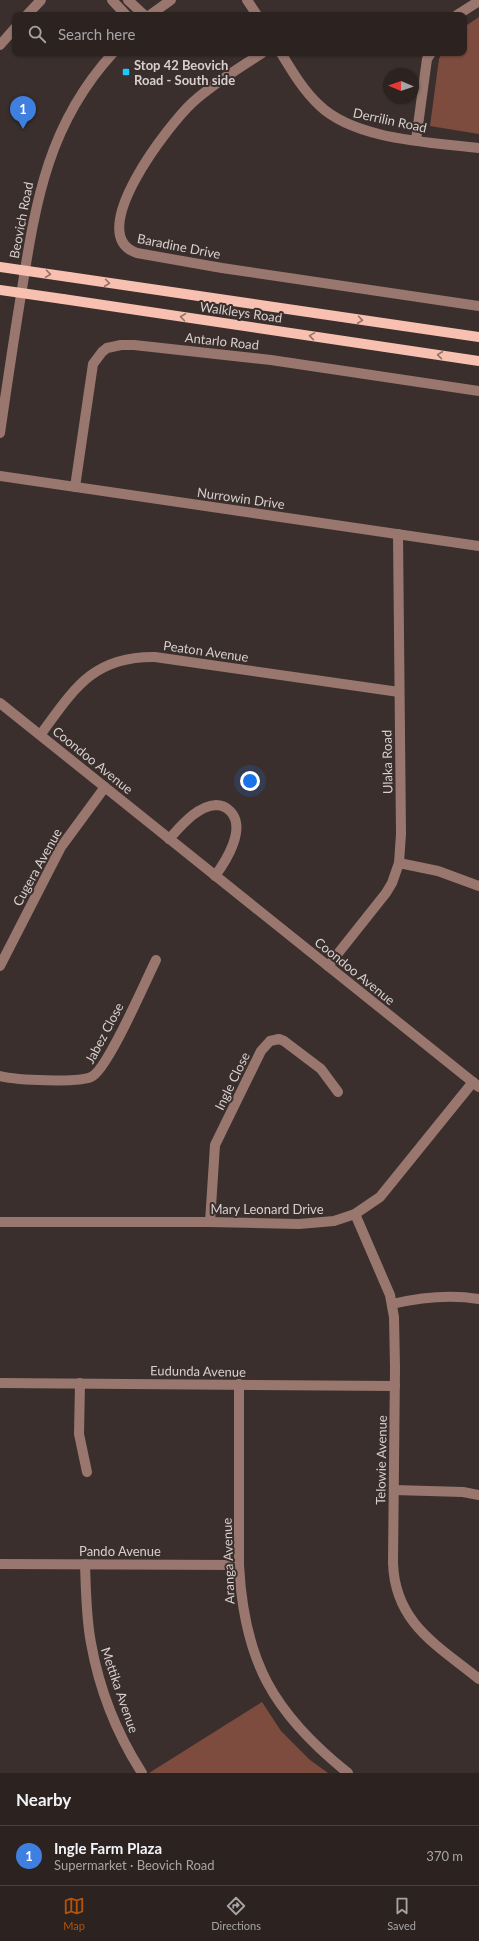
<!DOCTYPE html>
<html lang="en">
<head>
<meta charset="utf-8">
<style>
	:root { --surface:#2c2321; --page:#342b2a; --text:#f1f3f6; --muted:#a6a4a5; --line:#48403f; --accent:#b45309 }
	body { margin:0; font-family:Lato,sans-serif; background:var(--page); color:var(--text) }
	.compass { position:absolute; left:383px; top:68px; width:36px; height:36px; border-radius:50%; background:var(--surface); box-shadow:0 1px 3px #0004; rotate:272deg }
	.you { position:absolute; left:250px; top:781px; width:14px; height:14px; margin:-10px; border:3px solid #fff; border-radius:50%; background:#1a73e8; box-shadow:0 0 0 6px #1a73e833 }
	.badge { display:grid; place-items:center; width:26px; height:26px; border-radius:50%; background:var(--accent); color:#fff; font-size:13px; font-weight:700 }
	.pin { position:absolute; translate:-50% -33px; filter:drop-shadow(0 1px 2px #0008) }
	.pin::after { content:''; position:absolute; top:21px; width:14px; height:12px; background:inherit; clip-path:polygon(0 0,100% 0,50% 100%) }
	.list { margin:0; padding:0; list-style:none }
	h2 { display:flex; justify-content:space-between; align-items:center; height:52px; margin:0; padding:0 16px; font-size:17px }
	h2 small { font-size:13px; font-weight:400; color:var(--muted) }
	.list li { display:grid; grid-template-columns:26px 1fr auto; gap:12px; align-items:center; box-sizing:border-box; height:60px; padding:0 16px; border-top:1px solid var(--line) }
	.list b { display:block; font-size:15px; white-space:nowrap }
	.list p { margin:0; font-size:13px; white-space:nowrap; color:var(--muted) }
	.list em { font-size:13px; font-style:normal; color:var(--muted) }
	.icon { flex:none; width:22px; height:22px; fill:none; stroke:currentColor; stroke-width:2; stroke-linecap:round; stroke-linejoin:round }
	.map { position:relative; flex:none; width:479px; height:1773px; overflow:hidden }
	.search { position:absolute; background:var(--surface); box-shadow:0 1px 3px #0004; left:12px; right:12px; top:12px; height:44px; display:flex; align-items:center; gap:10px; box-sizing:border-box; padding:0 14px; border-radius:8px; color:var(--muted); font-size:15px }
	.sheet { height:112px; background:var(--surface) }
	nav { display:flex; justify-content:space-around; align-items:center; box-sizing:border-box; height:56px; border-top:1px solid var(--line); background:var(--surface); font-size:11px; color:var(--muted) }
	nav a { display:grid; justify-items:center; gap:2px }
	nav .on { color:var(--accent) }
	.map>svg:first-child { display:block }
	.green { fill:#7d4c3e }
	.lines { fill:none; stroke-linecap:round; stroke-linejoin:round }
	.minor { stroke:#99776e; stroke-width:10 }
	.major { stroke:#f8c0b0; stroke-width:10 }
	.major-bridge { stroke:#f8c0b0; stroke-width:10 }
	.oneway { stroke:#907067 }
	.poi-dot { fill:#1bc9fc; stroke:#3a2f2c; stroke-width:1.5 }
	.labels { text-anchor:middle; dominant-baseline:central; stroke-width:4; stroke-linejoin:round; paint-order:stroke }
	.poi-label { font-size:13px; font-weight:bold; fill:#d7d0ce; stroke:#3a2f2c; text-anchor:start }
	.street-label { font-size:13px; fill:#d7d0ce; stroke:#3a2f2c }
</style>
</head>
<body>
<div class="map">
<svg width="479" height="1773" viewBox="0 0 479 1773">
	<rect width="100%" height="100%" fill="#3a2f2c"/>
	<!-- green -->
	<g class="green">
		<polygon points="479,17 479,134 430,126 439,59 442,53 464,53 464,27"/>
		<polygon points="262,1702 281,1731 310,1760 328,1773 149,1773"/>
	</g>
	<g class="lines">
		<!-- minor -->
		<g class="minor">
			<polyline points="112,0 126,15"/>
			<polyline points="128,0 144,15"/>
			<polyline points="247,0 257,15"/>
			<polyline points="27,15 41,0"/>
			<polyline points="150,15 171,0"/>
			<polyline points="457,15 479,1"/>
			<polyline points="0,45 15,28"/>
			<path d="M262,53C238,69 214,83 193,102C170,123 82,235 137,253L222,268L479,306"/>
			<path d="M281,53C292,71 303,90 319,105C355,140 430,142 479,148"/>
			<polyline points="416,140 427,59 431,53"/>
			<path d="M0,433C7,385 14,337 22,289C36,199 49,123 113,53"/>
			<polyline points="0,476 479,546"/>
			<polyline points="75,487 93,364 102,352 107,348 121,345 134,345 271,360 479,391"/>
			<polyline points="0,703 479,1087"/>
			<path d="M41,734C74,689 93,656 155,657L399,692"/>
			<path d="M169,839C181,826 197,806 216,805C222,805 226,807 230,811C247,828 226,861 215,876"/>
			<polyline points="399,863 438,871 479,886"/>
			<polyline points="0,966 61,847 105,787"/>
			<polyline points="328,966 386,893 392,883 399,863 401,834 398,534"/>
			<path d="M0,1076C16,1080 78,1083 91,1077C107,1071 146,980 156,960"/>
			<path d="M355,1214L390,1295L394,1317L395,1367L393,1563C395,1623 437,1645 479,1679"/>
			<polyline points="0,1222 210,1222 299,1224 334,1221 355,1214 380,1197 473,1082"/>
			<polyline points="210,1222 215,1145 261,1051 270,1041 279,1039 284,1041 321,1069 338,1092"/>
			<path d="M392,1304C422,1297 449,1294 479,1299"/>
			<polyline points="0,1383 395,1386"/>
			<polyline points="80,1383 79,1434 87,1472"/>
			<path d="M239,1384V1565C244,1661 273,1713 348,1773"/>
			<polyline points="394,1490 463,1492 479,1495"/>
			<polyline points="0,1564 239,1565"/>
			<path d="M85,1564C86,1590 86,1617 91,1643C99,1688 117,1734 142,1773"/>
		</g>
		<!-- major -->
		<g class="major">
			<polyline points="69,277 479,337"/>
			<polyline points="63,299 479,361"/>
		</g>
		<!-- major-bridge -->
		<g class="major-bridge">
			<polyline points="0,267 69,277"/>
			<polyline points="0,290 63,299"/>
		</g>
	</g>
	<!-- one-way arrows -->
	<defs><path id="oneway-chevron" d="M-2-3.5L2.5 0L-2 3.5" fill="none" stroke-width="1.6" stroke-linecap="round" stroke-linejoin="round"/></defs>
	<g class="oneway">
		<use href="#oneway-chevron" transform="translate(48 274) rotate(8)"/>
		<use href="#oneway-chevron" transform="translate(107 283) rotate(8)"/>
		<use href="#oneway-chevron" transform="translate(183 317) rotate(-172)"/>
		<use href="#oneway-chevron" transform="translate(360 320) rotate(8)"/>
		<use href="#oneway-chevron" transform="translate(312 336) rotate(-171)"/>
		<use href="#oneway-chevron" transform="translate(440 355) rotate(-172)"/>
	</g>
	<!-- markers -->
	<rect class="poi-dot" x="122" y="68" width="8" height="8" rx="2"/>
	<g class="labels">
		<!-- poi labels -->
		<g class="poi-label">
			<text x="134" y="65">Stop 42 Beovich<tspan x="134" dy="15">Road - South side</tspan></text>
		</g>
		<!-- street labels -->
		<g class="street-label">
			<text transform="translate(390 120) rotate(12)">Derrilin Road</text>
			<text transform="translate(21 220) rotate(-79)">Beovich Road</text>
			<text transform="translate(179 246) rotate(11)">Baradine Drive</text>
			<text transform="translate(241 312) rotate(8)">Walkleys Road</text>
			<text transform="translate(222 341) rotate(6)">Antarlo Road</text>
			<text transform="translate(241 498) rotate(8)">Nurrowin Drive</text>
			<text transform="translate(206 651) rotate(8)">Peaton Avenue</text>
			<text transform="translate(93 760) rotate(39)">Coondoo Avenue</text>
			<text transform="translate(387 762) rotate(-91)">Ulaka Road</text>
			<text transform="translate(37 867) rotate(-61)">Cugera Avenue</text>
			<text transform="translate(355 971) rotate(39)">Coondoo Avenue</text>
			<text transform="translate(104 1033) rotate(-62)">Jabez Close</text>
			<text transform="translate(232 1081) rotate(-64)">Ingle Close</text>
			<text x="267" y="1209">Mary Leonard Drive</text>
			<text transform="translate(198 1371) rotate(1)">Eudunda Avenue</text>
			<text transform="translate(381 1460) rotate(-89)">Telowie Avenue</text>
			<text x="120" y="1551">Pando Avenue</text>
			<text transform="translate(228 1561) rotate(-92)">Aranga Avenue</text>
			<text transform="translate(120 1690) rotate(71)">Mettika Avenue</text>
		</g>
	</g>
</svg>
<svg class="compass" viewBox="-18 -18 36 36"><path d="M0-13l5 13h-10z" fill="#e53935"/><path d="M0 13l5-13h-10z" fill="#a6a4a5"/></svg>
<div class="you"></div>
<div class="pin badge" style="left:23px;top:129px;background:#3f7fe0">1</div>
<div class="search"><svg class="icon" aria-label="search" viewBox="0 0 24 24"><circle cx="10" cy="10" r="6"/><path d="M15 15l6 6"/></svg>Search here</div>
</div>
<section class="sheet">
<h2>Nearby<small></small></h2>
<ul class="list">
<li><span class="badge" style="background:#3f7fe0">1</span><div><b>Ingle Farm Plaza</b><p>Supermarket · Beovich Road</p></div><em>370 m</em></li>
</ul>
</section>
<nav>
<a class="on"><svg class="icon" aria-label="map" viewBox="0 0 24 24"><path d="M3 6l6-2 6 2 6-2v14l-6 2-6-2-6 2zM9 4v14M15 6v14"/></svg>Map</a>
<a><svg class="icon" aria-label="directions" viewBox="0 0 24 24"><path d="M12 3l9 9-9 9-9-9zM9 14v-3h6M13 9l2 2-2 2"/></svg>Directions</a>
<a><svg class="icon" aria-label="saved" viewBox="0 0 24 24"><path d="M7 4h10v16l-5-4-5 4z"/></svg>Saved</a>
</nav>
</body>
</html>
